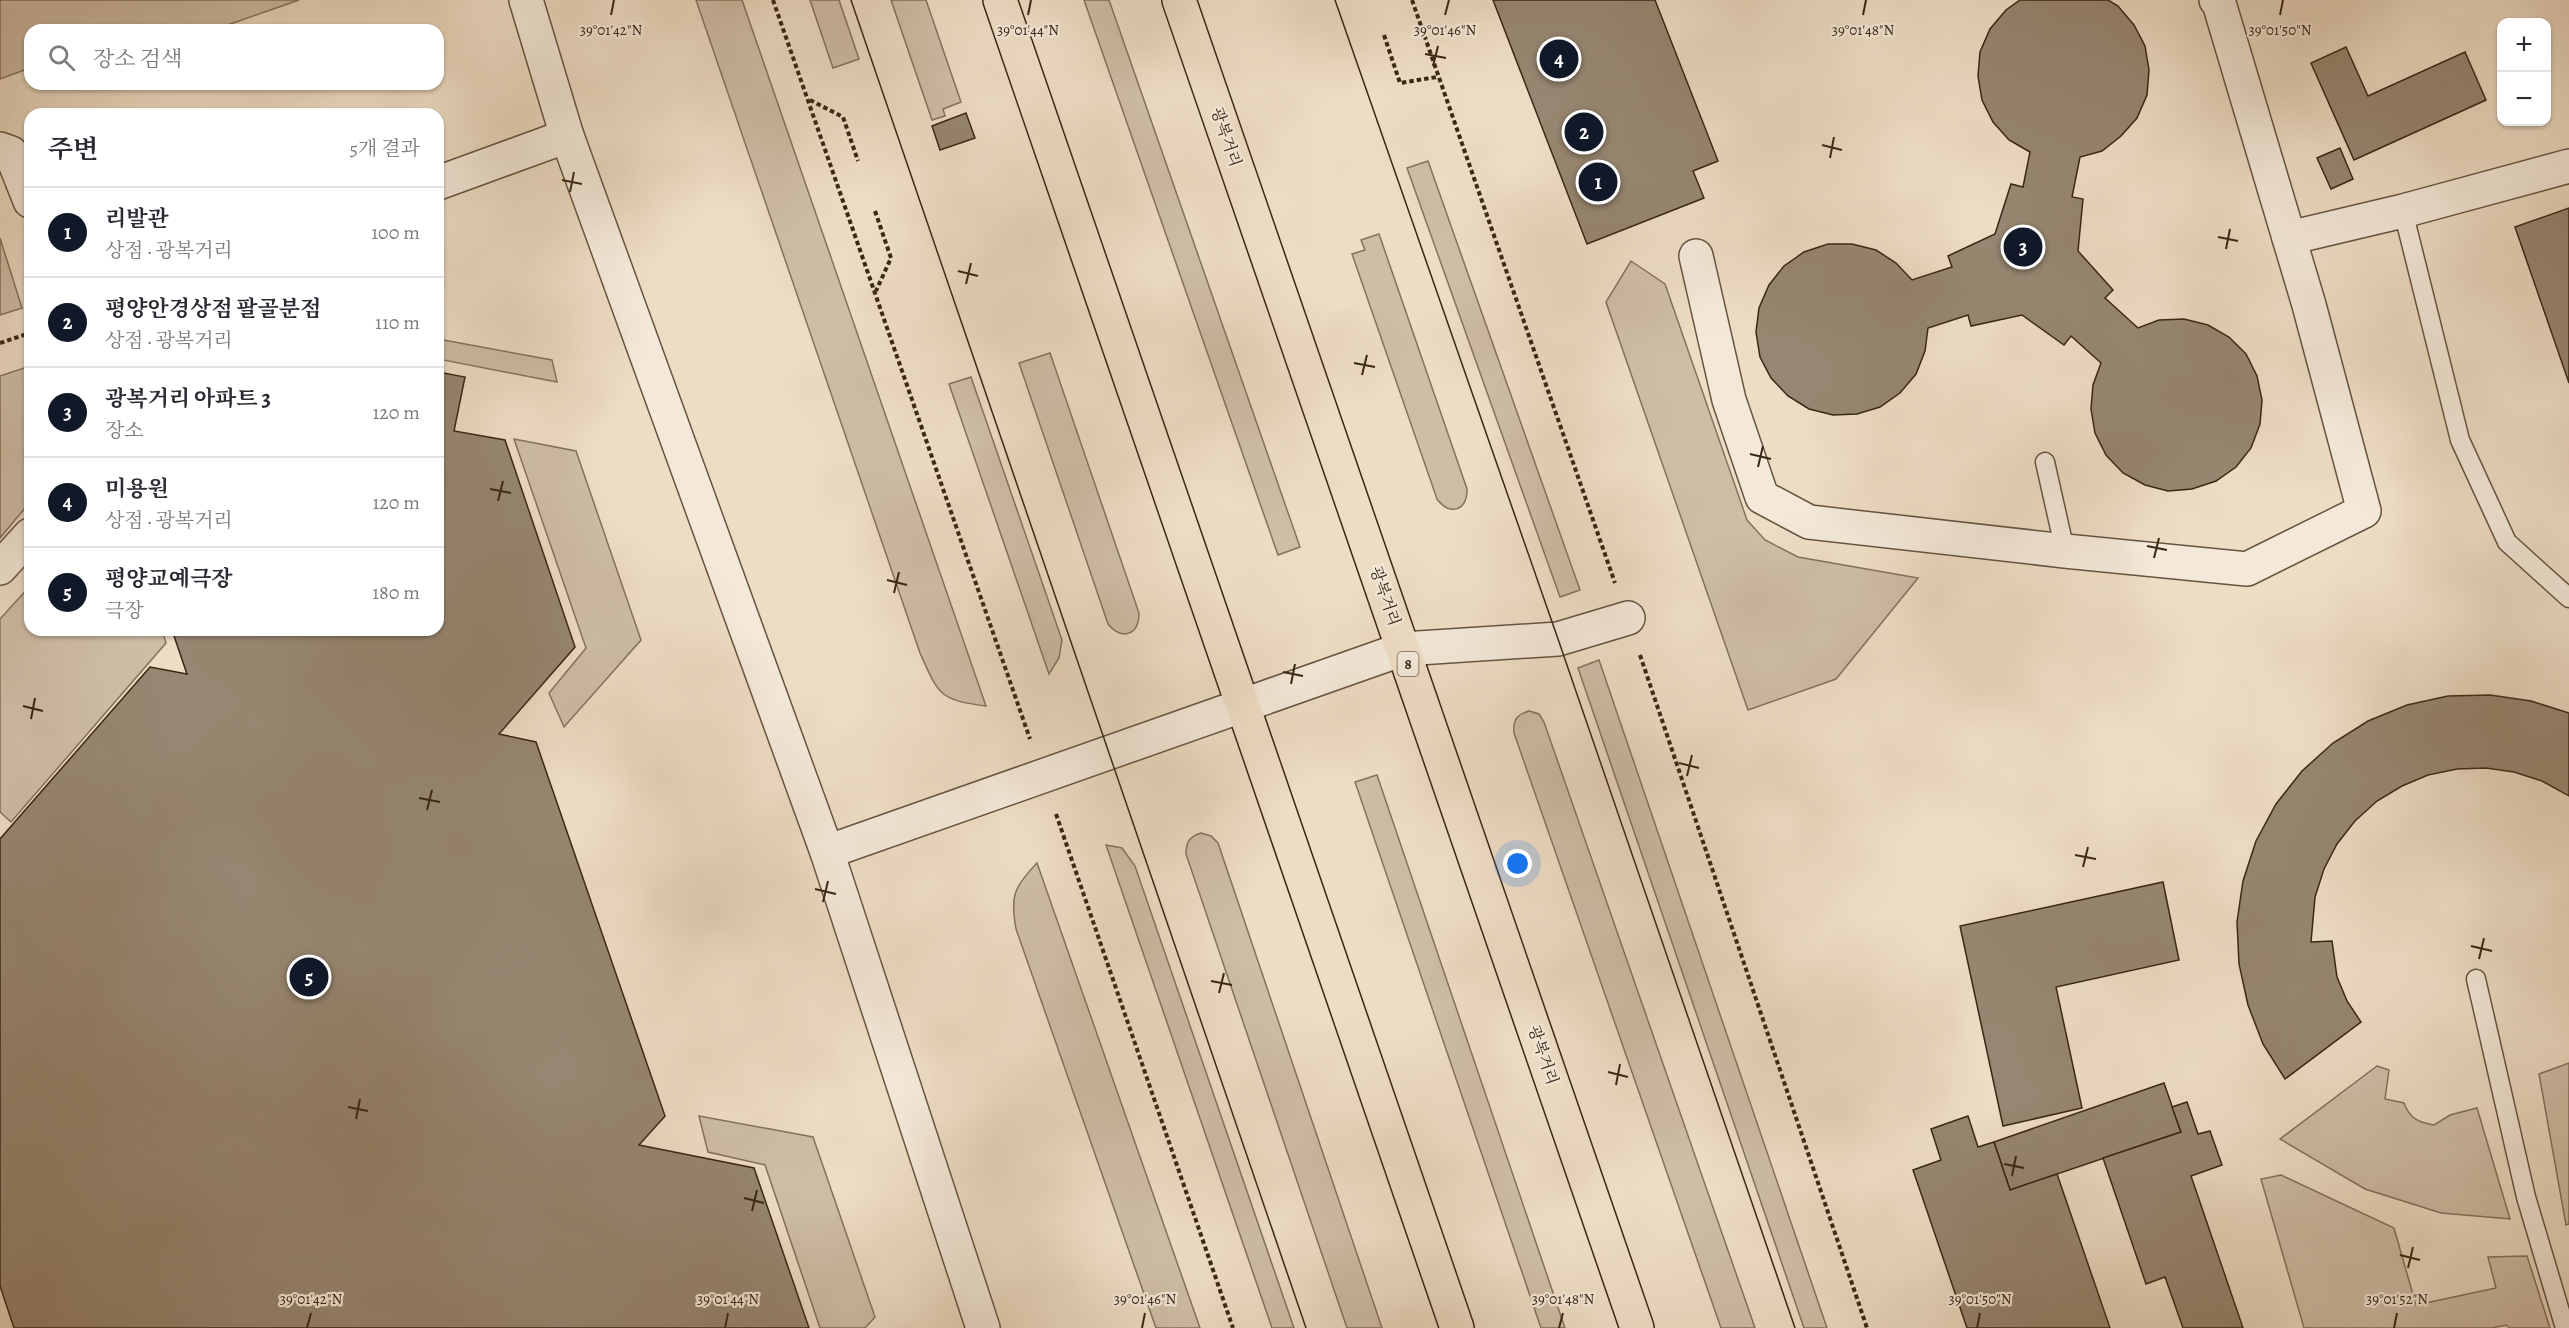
<!DOCTYPE html>
<html lang="ko">
<head>
<meta charset="utf-8">
<style>
	:root { --surface:#fff; --page:#f7f7f7; --text:#2b2b33; --muted:#7c7c81; --line:#e1e1e2; --accent:#111827 }
	body { margin:0; font-family:Alegreya,"Noto Serif KR",serif; background:var(--page); color:var(--text) }
	.controls { position:absolute; right:18px; top:18px; display:grid; overflow:hidden; border-radius:12px; box-shadow:0 2px 4px #0004 }
	.controls button { width:54px; height:54px; display:grid; place-items:center; padding:0; border:0; border-bottom:2px solid var(--line); background:var(--surface); color:var(--text); font:30px sans-serif }
	.you { position:absolute; left:1518px; top:864px; width:21px; height:21px; margin:-15px; border:4px solid #fff; border-radius:50%; background:#1a73e8; box-shadow:0 0 0 9px #1a73e833 }
	.badge { display:grid; place-items:center; width:39px; height:39px; border-radius:50%; background:var(--accent); color:#fff; font-size:20px; font-weight:700 }
	.pin { position:absolute; translate:-50% -50%; border:3px solid #fff; box-shadow:0 2px 6px #0006 }
	.list { margin:0; padding:0; list-style:none }
	h2 { display:flex; justify-content:space-between; align-items:center; height:78px; margin:0; padding:0 24px; font-size:26px }
	h2 small { font-size:20px; font-weight:400; color:var(--muted) }
	.list li { display:grid; grid-template-columns:39px 1fr auto; gap:18px; align-items:center; box-sizing:border-box; height:90px; padding:0 24px; border-top:2px solid var(--line) }
	.list b { display:block; font-size:22px; white-space:nowrap }
	.list p { margin:0; font-size:20px; white-space:nowrap; color:var(--muted) }
	.list em { font-size:20px; font-style:normal; color:var(--muted) }
	.icon { flex:none; width:33px; height:33px; fill:none; stroke:currentColor; stroke-width:2; stroke-linecap:round; stroke-linejoin:round }
	.map { position:relative; flex:none; width:2569px; height:1328px; overflow:hidden }
	.search { position:absolute; background:var(--surface); box-shadow:0 2px 4px #0004; left:24px; top:24px; width:420px; height:66px; display:flex; align-items:center; gap:15px; box-sizing:border-box; padding:0 21px; border-radius:18px; color:var(--muted); font-size:22px }
	.panel { position:absolute; background:var(--surface); box-shadow:0 2px 4px #0004; left:24px; top:108px; width:420px; height:528px; border-radius:18px }
	.map>svg:first-child { display:block }
	.green { fill:#cfbea7; stroke:#84725e; stroke-width:1.5 }
	.building { fill:#978671; stroke:#392715; stroke-width:1.5 }
	.lines { fill:none; stroke-linecap:round; stroke-linejoin:round }
	.service-casing { stroke:#665441; stroke-width:21 }
	.minor-casing { stroke:#665441; stroke-width:36 }
	.trunk-casing { stroke:#392715; stroke-width:36 }
	.path { stroke:#392715; stroke-width:4; stroke-dasharray:4.5 3; stroke-linecap:butt }
	.service { stroke:#f4e9d9; stroke-width:18 }
	.minor { stroke:#f4e9d9; stroke-width:33 }
	.trunk { stroke:#eeddc5; stroke-width:33 }
	.tram { stroke:#392715; stroke-width:1.5 }
	.ticks { fill:none; stroke:#392715; stroke-width:2 }
	.labels { text-anchor:middle; dominant-baseline:central; stroke-width:4.5; stroke-linejoin:round; paint-order:stroke }
	.shield { fill:#f4e9d9; stroke:#716150; stroke-width:1.5 }
	.shield-label { font-size:15px; font-weight:bold; fill:#392715 }
	.street-label { font-size:16px; fill:#392715; stroke:#f4e9d9 }
	.ticks-label { font-size:15px; text-anchor:middle; fill:#392715; stroke:#f4e9d9; stroke-width:4.5; stroke-linejoin:round; paint-order:stroke }
</style>
</head>
<body>
<div class="map">
<svg width="2569" height="1328" viewBox="0 0 2569 1328">
	<rect width="100%" height="100%" fill="#eeddc5"/>
	<filter id="stains"><feTurbulence type="fractalNoise" baseFrequency=".00333" numOctaves="4"/><feColorMatrix values="0 0 0 0 .2 0 0 0 0 .09 0 0 0 0 .02 0 0 0 .5 -.17"/></filter>
	<radialGradient id="worn" r=".72"><stop offset=".6" stop-color="#630" stop-opacity="0"/><stop offset="1" stop-color="#630" stop-opacity=".3"/></radialGradient>
	<!-- green -->
	<g class="green">
		<polygon points="0,0 299,0 213,30 30,30 30,68 0,79"/>
		<path d="M696,0H742L986,706C939,700 939,695 920,653Z"/>
		<polygon points="810,0 839,0 859,59 833,68"/>
		<polygon points="891,0 926,0 961,102 943,109 945,116 932,120"/>
		<polygon points="1084,0 1109,0 1300,547 1278,555"/>
		<polygon points="1428,161 1580,590 1560,597 1407,168"/>
		<path d="M1379,234L1467,489C1468,510 1450,517 1437,499L1352,254L1365,250L1361,240Z"/>
		<polygon points="0,238 22,308 0,315"/>
		<polygon points="1631,261 1665,284 1747,520 1765,540 1798,557 1918,578 1836,679 1748,710 1606,302"/>
		<polygon points="438,339 552,360 557,382 438,359"/>
		<path d="M1050,353L1139,613C1139,635 1122,641 1108,624L1019,363Z"/>
		<polygon points="30,366 30,502 0,538 0,376"/>
		<polygon points="971,377 1062,640 1059,658 1049,674 949,384"/>
		<polygon points="514,439 576,451 641,640 564,727 549,693 586,648"/>
		<polygon points="30,586 30,630 162,630 166,643 11,822 0,812 0,619"/>
		<polygon points="1599,660 1827,1328 1804,1328 1578,668"/>
		<path d="M1529,711L1539,714L1544,722L1755,1328H1721L1514,733C1513,720 1516,715 1529,711Z"/>
		<polygon points="1377,775 1565,1328 1541,1328 1355,782"/>
		<path d="M1201,833L1211,836L1218,843L1382,1328H1347L1186,854C1186,842 1189,837 1201,833Z"/>
		<polygon points="1106,845 1122,848 1135,866 1294,1328 1272,1328"/>
		<path d="M1037,863L1200,1328H1156L1016,929C1010,896 1014,887 1037,863Z"/>
		<polygon points="2569,1063 2569,1224 2566,1225 2539,1074"/>
		<path d="M2377,1066L2389,1070L2385,1099L2404,1103C2410,1119 2418,1122 2434,1125L2450,1115L2477,1108L2510,1219L2441,1213L2365,1189L2280,1139Z"/>
		<polygon points="699,1116 813,1137 875,1317 865,1328 820,1328 765,1165 708,1152"/>
		<polygon points="2281,1175 2394,1228 2416,1305 2496,1288 2488,1257 2527,1256 2550,1328 2510,1328 2506,1325 2492,1328 2304,1328 2261,1179"/>
	</g>
	<!-- building -->
	<g class="building">
		<polygon points="1493,0 1655,0 1718,161 1693,171 1704,198 1587,244"/>
		<polygon points="2020,0 2108,0 2118,6 2134,25 2145,46 2149,70 2147,95 2137,118 2121,136 2102,151 2080,157 2072,197 2083,199 2078,251 2113,290 2105,298 2138,328 2159,320 2184,319 2208,325 2229,337 2246,354 2257,376 2262,400 2260,424 2251,448 2236,467 2216,481 2192,489 2168,491 2145,485 2123,473 2106,455 2095,433 2091,409 2093,385 2101,363 2071,336 2064,345 2022,315 1971,326 1968,315 1928,328 1925,351 1916,374 1900,393 1880,407 1857,414 1833,415 1809,409 1788,396 1771,378 1760,357 1756,332 1759,308 1769,285 1784,266 1804,252 1828,244 1852,244 1876,250 1896,263 1912,280 1952,267 1948,256 1995,234 2011,184 2023,187 2030,152 2009,140 1993,122 1982,100 1978,76 1980,52 1990,29 2006,10"/>
		<polygon points="2346,47 2368,96 2465,52 2486,100 2354,160 2311,63"/>
		<polygon points="966,113 975,138 940,150 932,126"/>
		<polygon points="2340,148 2353,179 2331,189 2317,158"/>
		<polygon points="2569,208 2569,383 2515,227"/>
		<polygon points="438,372 465,377 454,431 505,440 575,647 499,734 536,742 665,1116 639,1145 754,1168 809,1328 14,1328 0,1286 0,839 150,667 187,674 172,630 438,630"/>
		<polygon points="2490,695 2531,701 2569,713 2569,796 2542,781 2514,772 2486,768 2457,769 2428,775 2402,786 2377,801 2355,821 2337,844 2324,869 2315,897 2311,942 2332,941 2337,977 2347,1001 2361,1022 2285,1079 2263,1044 2248,1005 2239,964 2237,922 2243,881 2256,841 2276,804 2302,771 2333,743 2368,721 2407,705 2448,696"/>
		<polygon points="2163,882 2179,960 2056,987 2082,1108 2003,1126 1960,926"/>
		<polygon points="2164,1083 2181,1132 2010,1190 1994,1142"/>
		<polygon points="2187,1102 2198,1134 2210,1131 2222,1165 2191,1176 2243,1328 2183,1328 2165,1277 2146,1284 2103,1158 2181,1132 2172,1107"/>
		<polygon points="1968,1116 1978,1147 1994,1142 2010,1190 2057,1174 2110,1328 1967,1328 1913,1170 1941,1160 1931,1129"/>
	</g>
	<g class="lines">
		<defs>
			<g id="service">
				<polyline points="2403,211 2460,440 2507,542 2569,598"/>
				<polyline points="2045,462 2065,551"/>
				<polyline points="2476,979 2526,1197 2565,1328"/>
			</g>
			<g id="minor">
				<polyline points="526,0 567,136"/>
				<polyline points="0,149 11,153 30,201"/>
				<polyline points="438,183 567,136 827,852 983,1328"/>
				<polyline points="2289,238 2403,211 2569,166"/>
				<polyline points="1696,256 1729,400 1762,497 1809,522 2065,551 2247,569 2364,511 2309,305 2219,3 2216,0"/>
				<polyline points="0,568 30,535"/>
				<polyline points="827,852 1403,649 1558,639 1628,618"/>
			</g>
			<g id="trunk">
				<polyline points="1000,0 1457,1328"/>
				<polyline points="1179,0 1637,1328"/>
			</g>
		</defs>
		<!-- service casing -->
		<use href="#service" class="service-casing"/>
		<!-- minor casing -->
		<use href="#minor" class="minor-casing"/>
		<!-- trunk casing -->
		<use href="#trunk" class="trunk-casing"/>
		<!-- path -->
		<g class="path">
			<polyline points="773,0 1030,739"/>
			<polyline points="1412,0 1615,583"/>
			<polyline points="1384,35 1400,83 1437,77"/>
			<polyline points="810,100 843,117 858,161"/>
			<polyline points="875,211 891,258 876,291"/>
			<polyline points="0,343 30,333"/>
			<polyline points="1640,655 1867,1328"/>
			<polyline points="1056,814 1233,1328"/>
		</g>
		<!-- service -->
		<use href="#service" class="service"/>
		<!-- minor -->
		<use href="#minor" class="minor"/>
		<!-- trunk -->
		<use href="#trunk" class="trunk"/>
		<!-- tram -->
		<g class="tram">
			<polyline points="851,0 1306,1328"/>
			<polyline points="1335,0 1558,639 1795,1328"/>
		</g>
	</g>
	<!-- ticks -->
	<path class="ticks" d="M611,15L614,0M1028,15L1031,0M1445,15L1449,0M1863,15L1866,0M2280,15L2283,0M1425,54L1446,58M1433,66L1438,46M1822,145L1842,150M1830,158L1834,137M562,180L582,184M570,192L574,172M2218,237L2238,241M2226,249L2230,229M958,271L978,276M966,284L971,263M1354,363L1375,367M1362,375L1367,355M1750,454L1771,459M1758,467L1763,446M490,489L511,493M498,501L503,481M2147,546L2167,550M2154,558L2159,538M887,580L907,585M894,593L899,572M1283,672L1303,676M1291,684L1295,664M23,706L43,711M31,719L35,698M1679,763L1699,768M1687,776L1692,755M419,798L440,802M427,810L432,790M2075,855L2096,859M2083,867L2088,847M815,889L836,894M823,902L828,881M2471,946L2492,951M2479,959L2484,938M1211,981L1232,985M1219,993L1224,973M1608,1072L1628,1077M1616,1085L1620,1064M348,1107L368,1111M356,1119L360,1099M2004,1164L2024,1168M2012,1176L2016,1156M744,1198L764,1203M752,1211L757,1190M2400,1255L2420,1260M2408,1268L2413,1247M307,1328L311,1313M725,1328L728,1313M1142,1328L1145,1313M1559,1328L1563,1313M1977,1328L1980,1313M2394,1328L2397,1313"/>
	<g class="labels">
		<!-- shield labels -->
		<rect class="shield" x="1397.5" y="652" width="21" height="24" rx="4.5"/>
		<g class="shield-label">
			<text x="1408" y="664">8</text>
		</g>
		<!-- street labels -->
		<g class="street-label">
			<text transform="translate(1226 137) rotate(71)">광복거리</text>
			<text transform="translate(1385 596) rotate(71)">광복거리</text>
			<text transform="translate(1543 1055) rotate(71)">광복거리</text>
		</g>
	</g>
	<g class="ticks-label">
		<text x="611" y="35">39°01'42"N</text>
		<text x="1028" y="35">39°01'44"N</text>
		<text x="1445" y="35">39°01'46"N</text>
		<text x="1863" y="35">39°01'48"N</text>
		<text x="2280" y="35">39°01'50"N</text>
		<text x="311" y="1304">39°01'42"N</text>
		<text x="728" y="1304">39°01'44"N</text>
		<text x="1145" y="1304">39°01'46"N</text>
		<text x="1563" y="1304">39°01'48"N</text>
		<text x="1980" y="1304">39°01'50"N</text>
		<text x="2397" y="1304">39°01'52"N</text>
	</g>
	<rect width="100%" height="100%" filter="url(#stains)"/>
	<rect width="100%" height="100%" fill="url(#worn)"/>
</svg>
<div class="controls">
<button>+</button>
<button>−</button>
</div>
<div class="you"></div>
<div class="pin badge" style="left:1598px;top:182px">1</div>
<div class="pin badge" style="left:1584px;top:132px">2</div>
<div class="pin badge" style="left:2023px;top:247px">3</div>
<div class="pin badge" style="left:1559px;top:59px">4</div>
<div class="pin badge" style="left:309px;top:977px">5</div>
<div class="search"><svg class="icon" aria-label="search" viewBox="0 0 24 24"><circle cx="10" cy="10" r="6"/><path d="M15 15l6 6"/></svg>장소 검색</div>
<section class="panel">
<h2>주변<small>5개 결과</small></h2>
<ul class="list">
<li><span class="badge">1</span><div><b>리발관</b><p>상점 · 광복거리</p></div><em>100 m</em></li>
<li><span class="badge">2</span><div><b>평양안경상점 팔골분점</b><p>상점 · 광복거리</p></div><em>110 m</em></li>
<li><span class="badge">3</span><div><b>광복거리 아파트 3</b><p>장소</p></div><em>120 m</em></li>
<li><span class="badge">4</span><div><b>미용원</b><p>상점 · 광복거리</p></div><em>120 m</em></li>
<li><span class="badge">5</span><div><b>평양교예극장</b><p>극장</p></div><em>180 m</em></li>
</ul>
</section>
</div>
</body>
</html>
